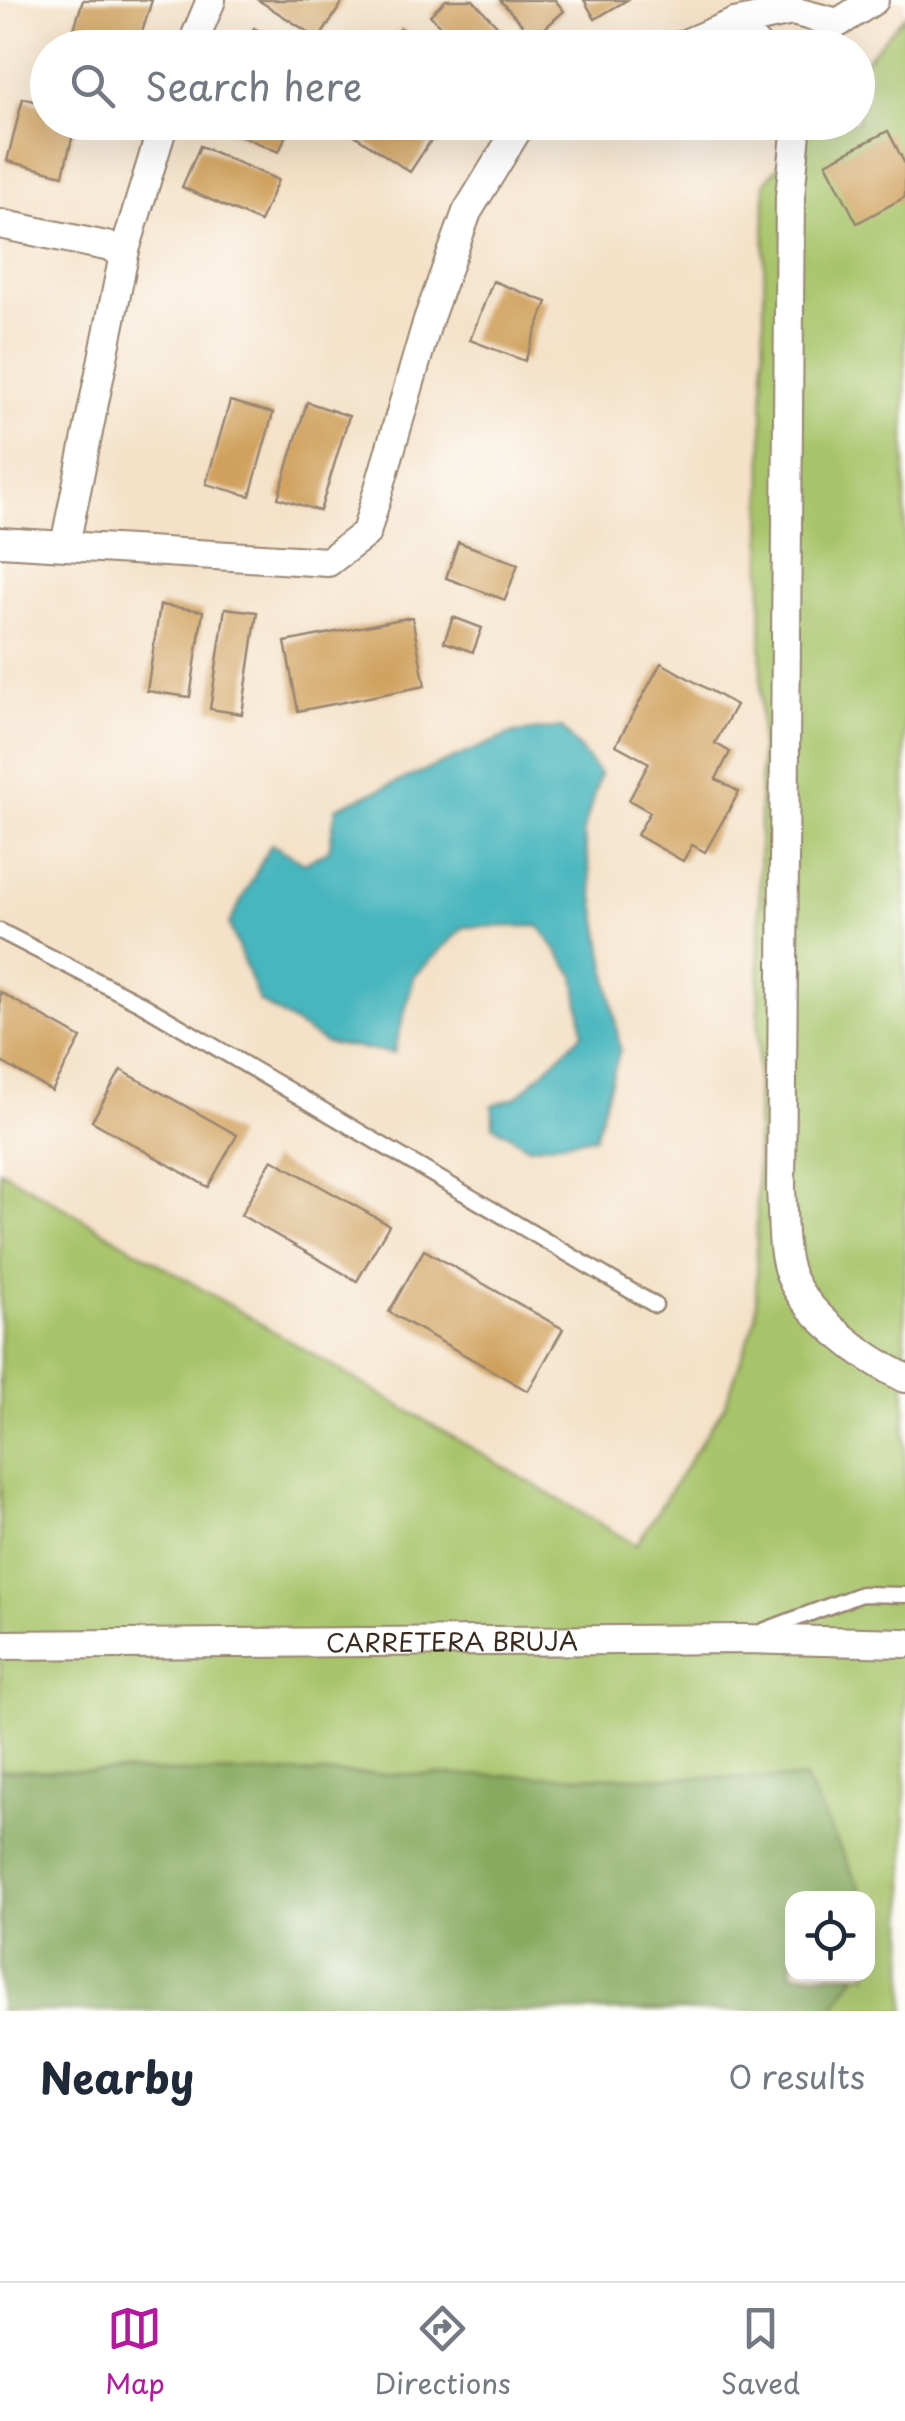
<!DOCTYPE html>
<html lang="en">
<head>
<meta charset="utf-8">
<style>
	:root { --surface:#fff; --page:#f2f2f3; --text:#1f2937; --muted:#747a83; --line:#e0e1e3; --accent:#b5179e }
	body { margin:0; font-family:"Playpen Sans",sans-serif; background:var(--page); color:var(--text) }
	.controls { position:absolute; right:30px; bottom:30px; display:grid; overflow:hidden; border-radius:20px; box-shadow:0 10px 40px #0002 }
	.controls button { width:90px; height:90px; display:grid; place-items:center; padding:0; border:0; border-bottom:2px solid var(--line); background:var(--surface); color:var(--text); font:50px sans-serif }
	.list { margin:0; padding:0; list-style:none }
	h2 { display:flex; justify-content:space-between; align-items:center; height:130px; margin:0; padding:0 40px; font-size:42px }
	h2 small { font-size:32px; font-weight:400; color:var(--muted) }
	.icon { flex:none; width:55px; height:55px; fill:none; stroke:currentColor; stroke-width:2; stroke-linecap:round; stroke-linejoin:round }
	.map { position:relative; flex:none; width:905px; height:2011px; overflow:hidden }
	.search { position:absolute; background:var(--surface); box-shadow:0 10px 40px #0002; left:30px; right:30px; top:30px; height:110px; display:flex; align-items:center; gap:25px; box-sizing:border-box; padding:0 35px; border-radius:55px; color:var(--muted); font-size:38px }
	.sheet { height:270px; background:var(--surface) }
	nav { display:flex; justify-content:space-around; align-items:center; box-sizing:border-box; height:140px; border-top:2px solid var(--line); background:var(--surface); font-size:28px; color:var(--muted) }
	nav a { display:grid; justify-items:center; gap:5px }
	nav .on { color:var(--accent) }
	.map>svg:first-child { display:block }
	.green { fill:#a8c46b; stroke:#727744; stroke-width:2.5 }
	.forest { fill:#86aa5f; stroke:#606a3e; stroke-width:2.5 }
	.water { fill:#47b6bd; stroke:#41706e; stroke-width:2.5 }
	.building { fill:#d0a15d }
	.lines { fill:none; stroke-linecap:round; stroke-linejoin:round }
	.lane-casing { stroke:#988672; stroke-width:19 }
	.street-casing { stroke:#988672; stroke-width:32 }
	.lane { stroke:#fff; stroke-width:14 }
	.street { stroke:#fff; stroke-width:28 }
	.labels { text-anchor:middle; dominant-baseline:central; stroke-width:8; stroke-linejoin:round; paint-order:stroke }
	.street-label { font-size:25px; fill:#3b2a1e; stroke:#fdfcf7 }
</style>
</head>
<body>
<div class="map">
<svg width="905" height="2011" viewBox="0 0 905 2011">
	<rect width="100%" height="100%" fill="#fdfcf7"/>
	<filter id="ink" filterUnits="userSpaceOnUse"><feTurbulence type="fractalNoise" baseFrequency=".01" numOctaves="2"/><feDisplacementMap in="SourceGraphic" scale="20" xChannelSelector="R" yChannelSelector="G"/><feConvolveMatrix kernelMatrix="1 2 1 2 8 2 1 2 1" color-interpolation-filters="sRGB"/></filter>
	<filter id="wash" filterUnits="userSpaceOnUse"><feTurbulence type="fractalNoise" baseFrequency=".0048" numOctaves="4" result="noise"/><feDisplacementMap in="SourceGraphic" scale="40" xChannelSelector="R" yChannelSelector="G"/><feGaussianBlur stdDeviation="2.25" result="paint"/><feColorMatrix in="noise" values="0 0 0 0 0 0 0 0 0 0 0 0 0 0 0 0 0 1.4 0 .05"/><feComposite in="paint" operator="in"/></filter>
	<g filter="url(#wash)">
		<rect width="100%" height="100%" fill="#f4e1c7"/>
		<!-- green -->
		<polygon class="green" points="905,15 905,2011 832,2011 856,1974 868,1974 868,1957 883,1934 805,1779 0,1770 0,1170 636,1545 725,1405 756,1317 765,182 814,123 858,122 858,69"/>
		<!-- forest -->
		<polygon class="forest" points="0,1770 805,1779 865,1898 792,1898 792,1974 856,1974 832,2011 0,2011"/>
		<!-- water -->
		<polygon class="water" points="562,728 600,774 583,832 620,1049 595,1137 529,1147 493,1125 493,1105 517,1097 583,1033 575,976 539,926 464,927 414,976 394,1053 325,1043 259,1001 229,924 271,844 305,863 329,850 336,808 514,733"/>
		<g id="blocks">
			<!-- building -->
			<g class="building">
				<polygon points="83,0 152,0 137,48 74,29"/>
				<polygon points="258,0 344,0 319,39"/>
				<polygon points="446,0 473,0 515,45 460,48 430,15"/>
				<polygon points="500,0 555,0 564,11 534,38"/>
				<polygon points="584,0 627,0 595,19"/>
				<polygon points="254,28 290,48 243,48"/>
				<polygon points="401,28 425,48 385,48"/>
				<polygon points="23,98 48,105 48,122 76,122 63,175 7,161"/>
				<polygon points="209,122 291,122 279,152"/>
				<polygon points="335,122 425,122 437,131 410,172"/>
				<polygon points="888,131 905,164 905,197 857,223 826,163"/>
				<polygon points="200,146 278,180 260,222 182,187"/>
				<polygon points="493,281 547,302 525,361 470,340"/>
				<polygon points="230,401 273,413 250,496 206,484"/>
				<polygon points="307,402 349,416 320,511 278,498"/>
				<polygon points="458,542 518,564 505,600 446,578"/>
				<polygon points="160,605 203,611 190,697 147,691"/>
				<polygon points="225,608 257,612 242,714 210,709"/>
				<polygon points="412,617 425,686 298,711 285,642"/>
				<polygon points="453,617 482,628 473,652 444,642"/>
				<polygon points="661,663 736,705 715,743 730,752 716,779 739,792 705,852 692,845 683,861 637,835 650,812 629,800 649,763 616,745"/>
				<polygon points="0,992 81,1038 52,1091 0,1061"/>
				<polygon points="121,1070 237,1135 208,1187 92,1121"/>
				<polygon points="272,1159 389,1225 357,1281 241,1215"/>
				<polygon points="424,1250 563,1329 528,1391 389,1312"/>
			</g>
		</g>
	</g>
	<g filter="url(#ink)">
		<use href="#blocks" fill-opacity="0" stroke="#988672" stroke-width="2.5"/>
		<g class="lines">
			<defs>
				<g id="lane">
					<polyline points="0,931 140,1003 655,1305"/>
					<polyline points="763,1631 861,1594 905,1595"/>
				</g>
				<g id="street">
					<polyline points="735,23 792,11 838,23 874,0"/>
					<polyline points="191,48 211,0"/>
					<polyline points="675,48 735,23 759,48"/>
					<path d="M797,122L790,197L781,1190C783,1214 781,1244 788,1268C800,1312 866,1359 905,1378"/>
					<polyline points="0,224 125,250"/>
					<polyline points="0,542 328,562 366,533 428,320 467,212 522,122"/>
					<polyline points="65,545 125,250 164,122"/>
					<path id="s1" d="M0,1645L744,1639L905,1643"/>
				</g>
			</defs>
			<!-- lane casing -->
			<use href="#lane" class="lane-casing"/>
			<!-- street casing -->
			<use href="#street" class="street-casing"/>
			<!-- lane -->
			<use href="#lane" class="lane"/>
			<!-- street -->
			<use href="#street" class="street"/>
		</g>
	</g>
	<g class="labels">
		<!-- street labels -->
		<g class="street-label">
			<text stroke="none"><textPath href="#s1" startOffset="452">CARRETERA BRUJA</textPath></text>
		</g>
	</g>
</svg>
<div class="controls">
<button><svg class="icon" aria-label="locate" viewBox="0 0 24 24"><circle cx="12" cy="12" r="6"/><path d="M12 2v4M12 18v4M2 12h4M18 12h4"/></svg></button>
</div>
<div class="search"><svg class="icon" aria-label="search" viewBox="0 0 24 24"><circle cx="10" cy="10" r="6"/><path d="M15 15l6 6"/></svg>Search here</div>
</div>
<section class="sheet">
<h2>Nearby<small>0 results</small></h2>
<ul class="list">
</ul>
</section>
<nav>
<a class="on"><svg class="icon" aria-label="map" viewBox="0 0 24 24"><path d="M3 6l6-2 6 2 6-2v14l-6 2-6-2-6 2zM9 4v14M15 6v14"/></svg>Map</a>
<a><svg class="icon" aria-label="directions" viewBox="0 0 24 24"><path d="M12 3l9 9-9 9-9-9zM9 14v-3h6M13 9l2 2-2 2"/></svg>Directions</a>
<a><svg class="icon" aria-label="saved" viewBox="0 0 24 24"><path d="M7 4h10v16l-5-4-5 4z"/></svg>Saved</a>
</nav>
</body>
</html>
